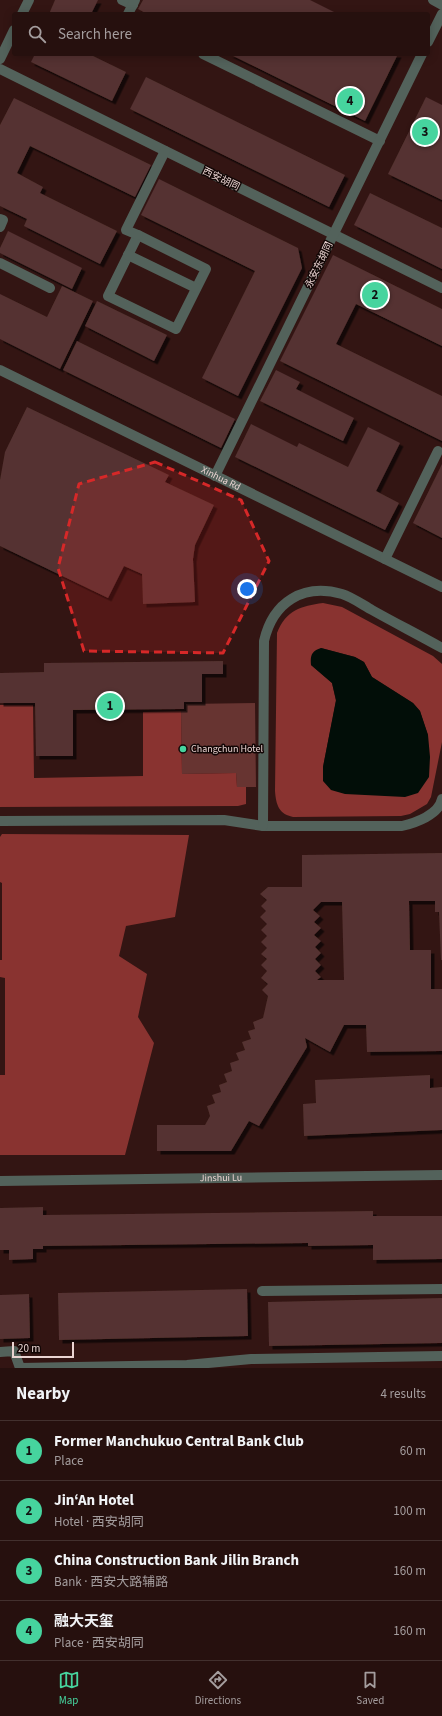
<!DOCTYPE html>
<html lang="en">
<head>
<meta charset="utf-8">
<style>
	:root { --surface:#26100e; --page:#2e1917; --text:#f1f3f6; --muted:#a49d9e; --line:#42302e; --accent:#46d49e }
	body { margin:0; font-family:"Source Sans 3","Noto Sans SC",sans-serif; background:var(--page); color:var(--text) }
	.scale { position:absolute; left:12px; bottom:10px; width:62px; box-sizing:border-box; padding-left:4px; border:2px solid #ead4d2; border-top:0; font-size:11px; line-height:14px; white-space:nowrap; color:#ead4d2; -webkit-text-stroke:3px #120605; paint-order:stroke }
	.you { position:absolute; left:247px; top:589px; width:14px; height:14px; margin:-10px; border:3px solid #fff; border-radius:50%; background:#1a73e8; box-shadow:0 0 0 6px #1a73e833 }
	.badge { display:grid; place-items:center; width:26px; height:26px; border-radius:50%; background:var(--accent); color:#111; font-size:13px; font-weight:700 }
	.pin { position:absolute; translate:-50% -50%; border:2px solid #fff; box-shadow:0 1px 4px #0006 }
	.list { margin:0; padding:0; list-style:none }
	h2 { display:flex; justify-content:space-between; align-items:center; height:52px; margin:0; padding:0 16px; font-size:17px }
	h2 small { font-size:13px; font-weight:400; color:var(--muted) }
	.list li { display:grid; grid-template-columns:26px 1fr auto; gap:12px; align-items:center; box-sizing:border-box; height:60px; padding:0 16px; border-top:1px solid var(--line) }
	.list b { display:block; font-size:15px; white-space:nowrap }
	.list p { margin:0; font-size:13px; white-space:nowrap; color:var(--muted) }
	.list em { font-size:13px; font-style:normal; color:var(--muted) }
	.icon { flex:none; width:22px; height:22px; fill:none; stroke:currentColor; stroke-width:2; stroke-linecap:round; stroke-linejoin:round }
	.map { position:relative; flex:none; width:442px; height:1368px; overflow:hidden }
	.search { position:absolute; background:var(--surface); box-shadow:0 2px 10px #0003; left:12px; right:12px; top:12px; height:44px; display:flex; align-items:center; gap:10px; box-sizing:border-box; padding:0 14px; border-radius:4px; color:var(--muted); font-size:15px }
	.sheet { height:292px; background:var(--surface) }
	nav { display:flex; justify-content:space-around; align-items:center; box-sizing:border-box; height:56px; border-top:1px solid var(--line); background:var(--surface); font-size:11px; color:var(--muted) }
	nav a { display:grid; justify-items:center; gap:2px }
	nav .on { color:var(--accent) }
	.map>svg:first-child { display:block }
	.green { fill:#673431 }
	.forest { fill:#893330; fill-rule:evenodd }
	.water { fill:#020e08 }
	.building { fill:#543330; fill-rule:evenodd; filter:url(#shadow) }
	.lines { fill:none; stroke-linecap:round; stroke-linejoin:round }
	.minor { stroke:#53625b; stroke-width:10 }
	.marked { fill:#d62828; fill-opacity:0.2; stroke:#d62828; stroke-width:3; stroke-dasharray:8 5; stroke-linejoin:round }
	.poi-dot { fill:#46d49e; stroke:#120605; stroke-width:1.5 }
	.labels { text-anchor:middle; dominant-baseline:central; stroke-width:3; stroke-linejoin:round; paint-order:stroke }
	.street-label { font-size:10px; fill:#ead4d2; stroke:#120605 }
	.poi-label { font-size:10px; fill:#ead4d2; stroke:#120605; text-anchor:start }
</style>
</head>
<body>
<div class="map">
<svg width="442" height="1368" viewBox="0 0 442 1368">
	<defs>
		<filter id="shadow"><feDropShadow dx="3.5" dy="3.5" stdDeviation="0" flood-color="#0009"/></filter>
	</defs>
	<rect width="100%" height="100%" fill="#331513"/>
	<!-- green -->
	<polygon class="green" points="255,703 256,787 237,787 236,773 182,774 181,711 186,711 186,704"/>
	<!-- forest -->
	<g class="forest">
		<path d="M323,603L342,607L433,656L442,664V742L431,797L427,804L410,814L401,816L293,817C279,814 276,805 275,791L277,633C286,610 301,606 323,603ZM321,648L355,657L364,662L372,677L413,703L420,711L428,735L323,781V767L336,701L332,683L311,665Z"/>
		<polygon points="0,705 33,705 34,778 143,776 143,712 181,711 182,774 236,773 237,787 246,787 246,804 238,806 0,807"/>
		<polygon points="2,834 189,835 175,917 126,926 119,956 147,974 138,1017 154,1043 125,1155 0,1155 0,1075 5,1075 5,978 0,977 0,960 2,960 2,883 0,882 0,837"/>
	</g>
	<!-- water -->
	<path class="water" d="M321,648L355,657L364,662L372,677L413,703L420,711L428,735L430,757L429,777L418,793L405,797L345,794L331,790L323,781V767L336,700L332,683L311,665C310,655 312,651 321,648Z"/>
	<!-- building -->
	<g class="building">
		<polygon points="55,0 98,0 91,14 49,14"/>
		<polygon points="143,0 310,0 338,14 147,14 138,9"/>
		<polygon points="35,54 89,54 126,72 112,101 31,62"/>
		<polygon points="229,54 398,54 365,121"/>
		<polygon points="146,77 345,175 329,207 130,109"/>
		<polygon points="426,97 442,105 442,200 388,174"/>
		<polygon points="14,98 151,165 135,197 30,146 17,173 43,187 40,193 117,231 100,264 24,226 27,219 0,206 0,125"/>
		<polygon points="159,179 298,248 302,268 238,396 202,378 255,271 141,215"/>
		<polygon points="370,193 442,228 442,269 354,225"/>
		<polygon points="8,231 82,268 72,289 0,253 0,248"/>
		<polygon points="333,255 442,309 442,346 356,304 336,344 442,396 442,441 280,361"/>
		<polygon points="62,286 93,301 60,369 0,339 0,294 47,317"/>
		<polygon points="97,301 167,335 154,361 85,326"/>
		<polygon points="77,341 235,419 221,448 63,370"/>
		<polygon points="276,370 300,382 296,389 354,418 343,441 260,401"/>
		<polygon points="27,407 169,475 165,482 214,505 195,545 193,559 195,602 143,604 142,574 124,566 108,598 0,546 0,480 5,452"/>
		<polygon points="251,424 297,447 299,443 348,467 368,427 400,443 376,491 399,503 385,530 235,457"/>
		<polygon points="442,464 442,538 413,523"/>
		<polygon points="223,661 223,674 202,674 202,702 184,702 184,709 73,710 73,756 36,756 35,703 0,703 0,673 44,672 44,663"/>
		<path d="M442,853V960H441L439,912H435V901H409L410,950H431V989H442V1051L367,1052L366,1025H344L330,1052L305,1038L307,1047L259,1126L249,1121L231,1151H157V1125H205L210,1116L207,1106L215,1103L212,1095L221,1092L219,1085L227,1082L224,1074L232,1071L230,1063L239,1060L236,1053L245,1050L242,1042L251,1039L248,1031L255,1029L253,1022L263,1018L268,996L262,990L268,984L261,978L267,971L261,965L267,959L261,954L267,948L261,942L267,936L261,930L267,924L260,917L266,911L261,906L267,900L260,894L268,887H302V855ZM321,902H342L344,980H317L321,977L315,971L321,965L315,959L321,953L315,947L321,941L314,935L321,928L314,922L320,916L313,910Z"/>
		<polygon points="430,1075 430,1088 442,1087 442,1130 304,1136 303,1104 316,1103 315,1080"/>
		<polygon points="43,1207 43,1215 373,1211 373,1216 442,1216 442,1259 373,1260 373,1245 308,1246 308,1243 43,1246 43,1249 33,1249 33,1259 9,1260 9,1250 0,1250 0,1208"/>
		<polygon points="247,1289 248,1336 59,1340 58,1293"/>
		<polygon points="29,1294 30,1338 0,1339 0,1295"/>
		<polygon points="442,1298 442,1343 269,1346 268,1302"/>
	</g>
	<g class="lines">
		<!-- minor -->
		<g class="minor">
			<polyline points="122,0 133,5"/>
			<polyline points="433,0 442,5"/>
			<polyline points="22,14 29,0"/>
			<polyline points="128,14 135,0"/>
			<polyline points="428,42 442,14"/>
			<polyline points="203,54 380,141"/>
			<polyline points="0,59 14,30"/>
			<polyline points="0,69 442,288"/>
			<polyline points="0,219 3,220 0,227"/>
			<polygon points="138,235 206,269 176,329 108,296"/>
			<polyline points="138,235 126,230 165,151"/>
			<polyline points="128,255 196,288"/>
			<polyline points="0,263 50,288"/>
			<path id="s1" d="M0,370L442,587"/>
			<polyline points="215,476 422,54"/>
			<polyline points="385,559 438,451"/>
			<path d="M0,821L224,820L263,826H402C415,823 439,815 442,799"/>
			<path d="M263,826L264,641C273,602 303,583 342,594C352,597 363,605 372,610C395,623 419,635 442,648"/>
			<path id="s2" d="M0,1181L442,1175"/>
			<polyline points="262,1291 442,1289"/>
			<polyline points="0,1352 14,1351 20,1368 187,1365 251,1359 442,1356"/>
		</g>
	</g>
	<!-- marked area -->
	<path class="marked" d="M155,462L241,500L269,561L223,653L84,651L58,568L79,484Z"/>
	<!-- markers -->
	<circle class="poi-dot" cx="183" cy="749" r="4"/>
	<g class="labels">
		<!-- street labels -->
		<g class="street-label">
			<text transform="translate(221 179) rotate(26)">西安胡同</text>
			<text transform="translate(319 265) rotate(-64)">永安东胡同</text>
			<text stroke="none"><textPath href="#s1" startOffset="246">Xinhua Rd</textPath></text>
			<text stroke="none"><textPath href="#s2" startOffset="221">Jinshui Lu</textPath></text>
		</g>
		<!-- poi labels -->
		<g class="poi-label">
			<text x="191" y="749">Changchun Hotel</text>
		</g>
	</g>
</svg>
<div class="scale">20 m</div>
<div class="you"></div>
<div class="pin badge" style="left:110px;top:706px">1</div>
<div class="pin badge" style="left:375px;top:295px">2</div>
<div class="pin badge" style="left:425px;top:132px">3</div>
<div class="pin badge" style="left:350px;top:101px">4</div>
<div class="search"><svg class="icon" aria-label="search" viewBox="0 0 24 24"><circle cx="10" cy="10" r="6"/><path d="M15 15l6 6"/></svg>Search here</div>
</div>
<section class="sheet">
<h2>Nearby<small>4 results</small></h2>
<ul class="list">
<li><span class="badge">1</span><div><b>Former Manchukuo Central Bank Club</b><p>Place</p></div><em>60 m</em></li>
<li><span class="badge">2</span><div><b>Jin‘An Hotel</b><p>Hotel · 西安胡同</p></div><em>100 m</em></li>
<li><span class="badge">3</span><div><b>China Construction Bank Jilin Branch</b><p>Bank · 西安大路辅路</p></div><em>160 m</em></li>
<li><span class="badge">4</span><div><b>融大天玺</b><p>Place · 西安胡同</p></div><em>160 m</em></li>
</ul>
</section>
<nav>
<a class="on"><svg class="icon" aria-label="map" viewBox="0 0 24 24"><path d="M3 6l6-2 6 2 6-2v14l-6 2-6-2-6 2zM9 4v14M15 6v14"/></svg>Map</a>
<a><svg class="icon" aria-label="directions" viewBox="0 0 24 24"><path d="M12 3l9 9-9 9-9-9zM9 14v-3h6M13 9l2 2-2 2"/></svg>Directions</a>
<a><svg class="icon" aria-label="saved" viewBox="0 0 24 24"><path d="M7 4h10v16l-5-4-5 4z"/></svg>Saved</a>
</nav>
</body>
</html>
